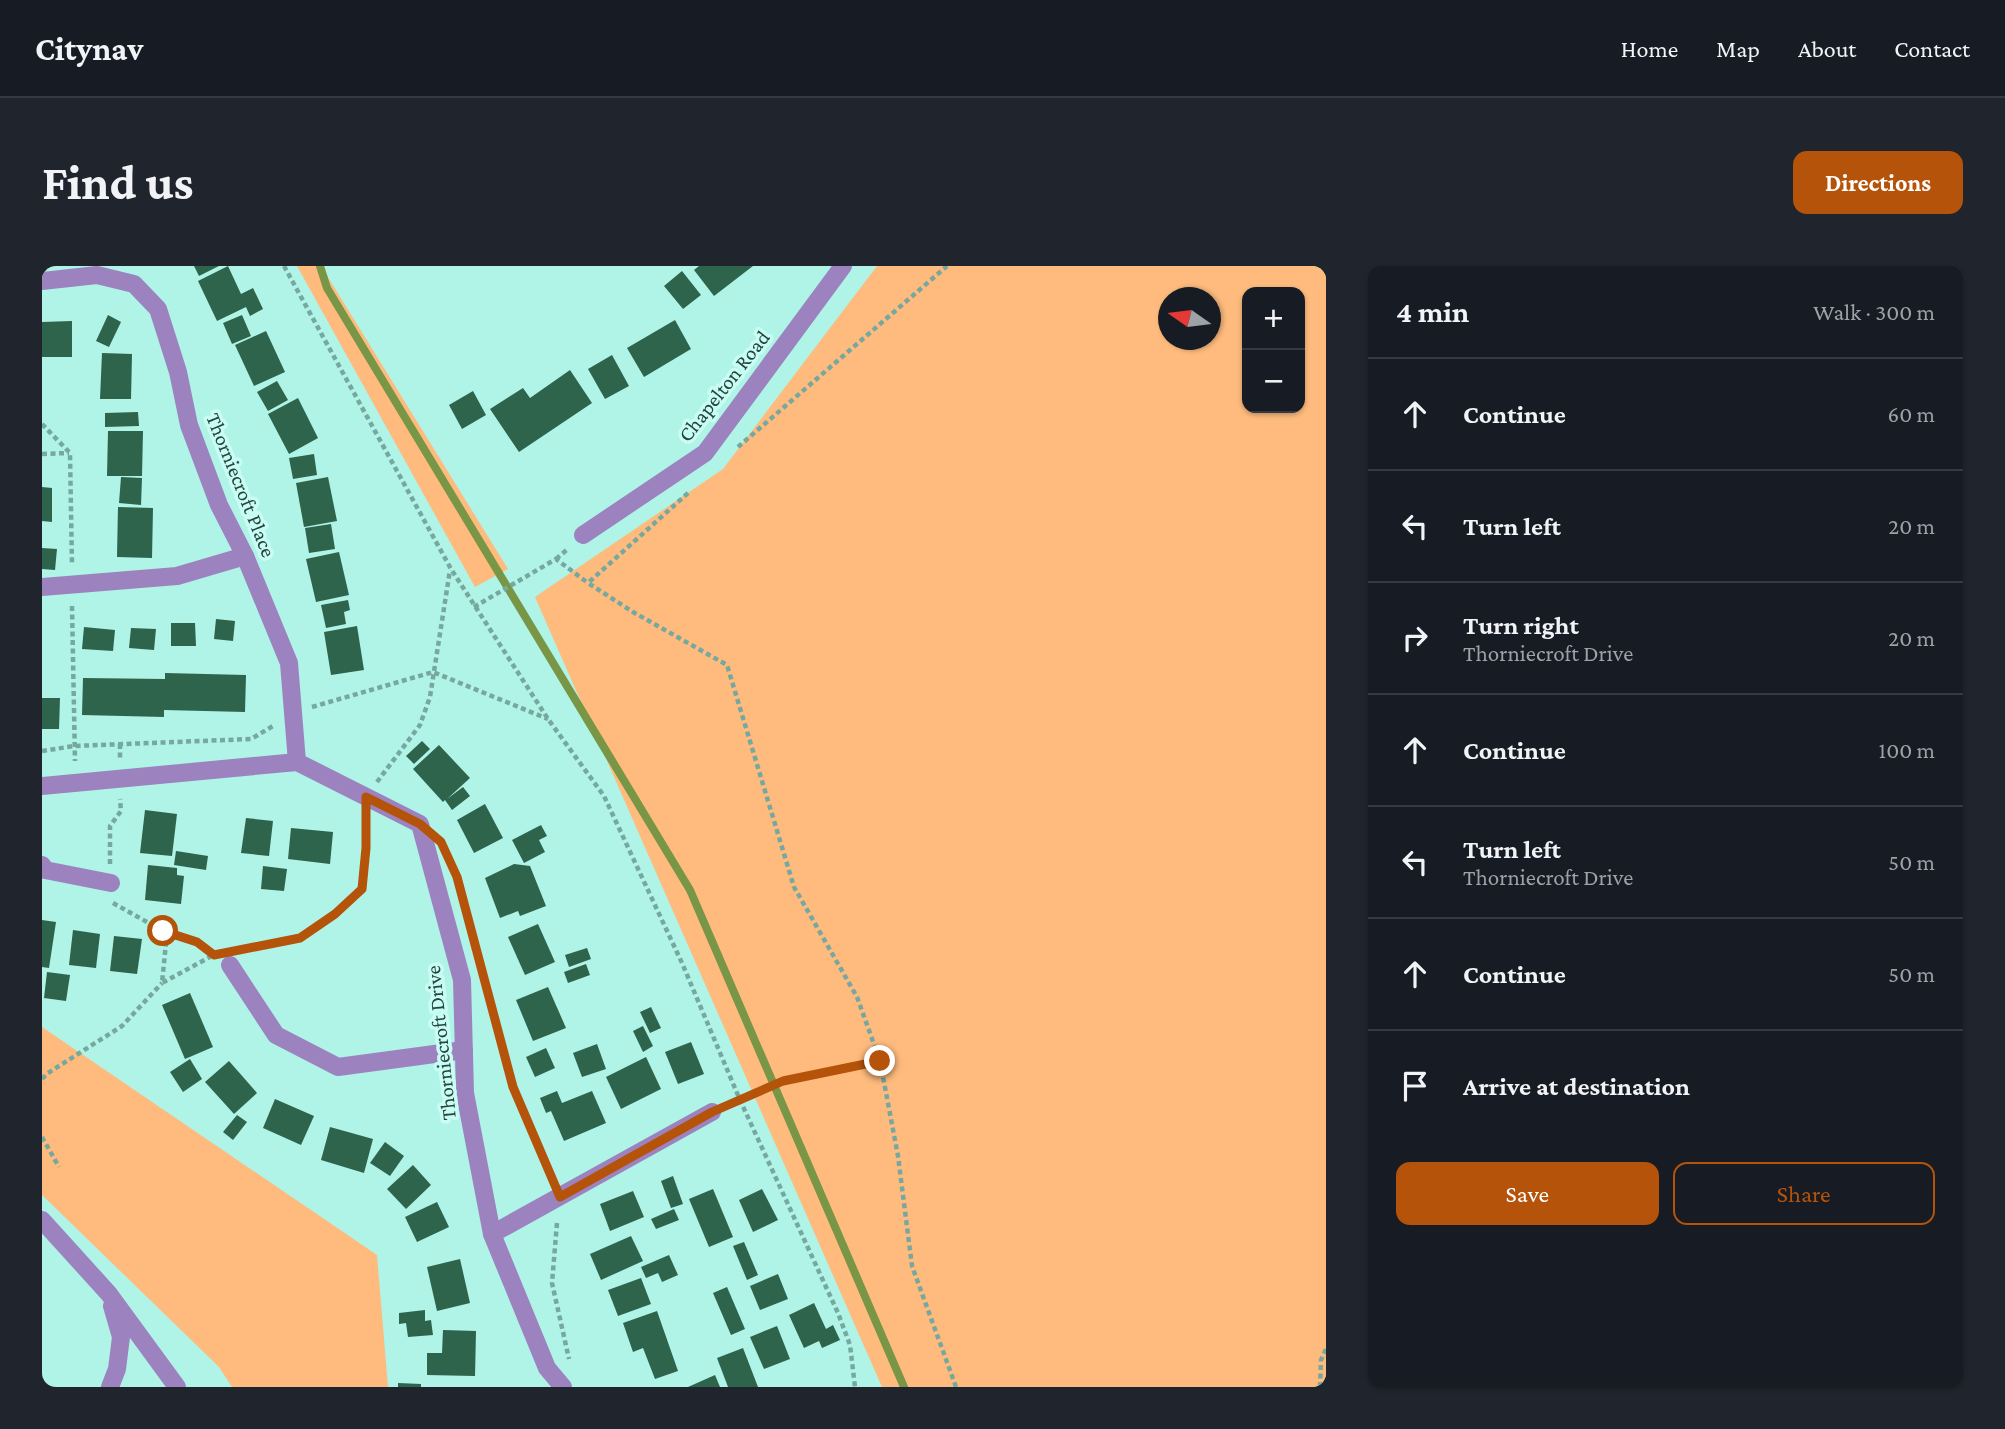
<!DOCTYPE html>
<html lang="en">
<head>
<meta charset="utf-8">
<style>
	:root { --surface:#171b24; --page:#20242c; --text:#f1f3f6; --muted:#9ea1a6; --line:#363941; --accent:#b45309 }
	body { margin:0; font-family:"Crimson Pro",serif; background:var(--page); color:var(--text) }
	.controls { position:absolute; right:21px; top:21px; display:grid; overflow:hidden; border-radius:14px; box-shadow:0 2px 5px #0004 }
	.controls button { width:63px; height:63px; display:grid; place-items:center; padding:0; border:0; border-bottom:2px solid var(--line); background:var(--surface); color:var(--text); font:35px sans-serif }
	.compass { position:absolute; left:1116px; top:21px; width:63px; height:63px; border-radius:50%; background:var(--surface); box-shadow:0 2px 5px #0004; rotate:284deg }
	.stop { position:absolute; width:21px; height:21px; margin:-16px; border:5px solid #b45309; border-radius:50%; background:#fff }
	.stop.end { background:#b45309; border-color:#fff; box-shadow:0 2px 7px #0008 }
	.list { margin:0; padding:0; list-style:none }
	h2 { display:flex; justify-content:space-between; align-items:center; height:91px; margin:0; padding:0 28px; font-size:30px }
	h2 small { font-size:23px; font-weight:400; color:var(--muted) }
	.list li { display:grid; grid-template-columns:46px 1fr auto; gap:21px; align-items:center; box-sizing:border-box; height:112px; padding:0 28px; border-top:2px solid var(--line) }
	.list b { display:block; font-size:26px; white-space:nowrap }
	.list p { margin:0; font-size:23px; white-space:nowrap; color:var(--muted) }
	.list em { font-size:23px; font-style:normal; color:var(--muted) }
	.actions { display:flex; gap:14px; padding:21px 28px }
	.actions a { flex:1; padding:16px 0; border:2px solid var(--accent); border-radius:14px; text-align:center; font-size:24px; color:var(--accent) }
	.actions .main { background:var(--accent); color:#fff }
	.icon { flex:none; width:38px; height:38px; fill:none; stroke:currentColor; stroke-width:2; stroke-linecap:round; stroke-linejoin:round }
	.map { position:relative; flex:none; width:1284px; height:1121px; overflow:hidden; border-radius:14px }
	header { display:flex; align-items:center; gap:42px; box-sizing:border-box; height:98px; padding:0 35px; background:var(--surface); border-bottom:2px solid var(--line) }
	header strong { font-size:33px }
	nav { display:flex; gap:38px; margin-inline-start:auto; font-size:24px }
	.intro { display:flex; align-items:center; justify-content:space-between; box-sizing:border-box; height:168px; padding:0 42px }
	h1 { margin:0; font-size:49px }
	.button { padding:18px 32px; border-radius:14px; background:var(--accent); color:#fff; font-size:24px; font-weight:700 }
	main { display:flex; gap:42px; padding:0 42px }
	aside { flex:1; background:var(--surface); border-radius:14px; box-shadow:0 2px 5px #0004 }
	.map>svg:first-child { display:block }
	.green { fill:#febb7d; fill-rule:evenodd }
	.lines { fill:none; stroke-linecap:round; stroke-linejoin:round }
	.stream { stroke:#789646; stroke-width:8 }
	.building { fill:#2e634c }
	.path { stroke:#76a89f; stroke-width:4.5; stroke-dasharray:5 3.5; stroke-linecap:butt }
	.minor { stroke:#9c83bf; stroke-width:18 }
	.route { stroke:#b45309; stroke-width:9 }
	.labels { text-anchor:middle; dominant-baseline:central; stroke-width:7; stroke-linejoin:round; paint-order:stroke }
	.street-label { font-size:21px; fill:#27433e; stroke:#c8fdf4 }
</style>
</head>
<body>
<header>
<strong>Citynav</strong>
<nav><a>Home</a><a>Map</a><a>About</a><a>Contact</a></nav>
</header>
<div class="intro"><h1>Find us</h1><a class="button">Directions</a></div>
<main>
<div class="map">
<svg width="1284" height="1121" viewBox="0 0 1284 1121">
	<rect width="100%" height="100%" fill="#b0f3e7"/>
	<!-- green -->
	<g class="green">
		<polygon points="255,0 279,0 466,303 433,321"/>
		<path d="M835,0H1284V1121H840L493,331L681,203ZM1205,26H1258V142H1205ZM1126,32H1168V74H1126Z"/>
		<polygon points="0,761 335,989 346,1121 190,1121 177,1101 0,929"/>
	</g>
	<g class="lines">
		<!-- stream -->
		<polyline class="stream" points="278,0 285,22 648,624 862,1121"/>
	</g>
	<!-- building -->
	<g class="building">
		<polygon points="152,0 177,0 157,10"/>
		<polygon points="186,0 199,28 211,22 221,43 208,50 204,41 175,55 156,15"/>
		<polygon points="657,0 711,0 672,30 652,4"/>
		<polygon points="640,5 659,29 641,43 622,20"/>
		<polygon points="66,49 79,56 67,81 54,75"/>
		<polygon points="200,49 209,70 190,78 181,57"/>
		<polygon points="633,54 649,83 602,111 585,82"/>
		<polygon points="30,55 30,91 0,91 0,56"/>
		<polygon points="224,65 243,106 212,120 193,79"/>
		<polygon points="60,87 90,88 89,133 58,133"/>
		<polygon points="570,89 587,120 563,133 546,103"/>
		<polygon points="528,104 550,137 477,186 448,143 481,122 488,132"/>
		<polygon points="235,115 246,134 226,145 215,126"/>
		<polygon points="431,125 444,149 420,163 407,139"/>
		<polygon points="256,132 276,172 247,188 226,148"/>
		<polygon points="96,146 97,160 63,161 63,147"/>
		<polygon points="66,165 101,165 100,210 65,210"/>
		<polygon points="272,188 275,209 251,213 247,192"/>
		<polygon points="79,211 100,212 99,239 77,237"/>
		<polygon points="286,211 295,255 262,261 254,217"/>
		<polygon points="0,221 10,222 10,256 0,255"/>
		<polygon points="76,241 111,242 110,292 75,291"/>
		<polygon points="289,258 293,283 267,287 263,262"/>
		<polygon points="0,282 15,283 13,304 0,303"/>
		<polygon points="297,286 307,329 274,336 264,293"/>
		<polygon points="306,334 308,344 302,346 304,358 284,362 279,339"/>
		<polygon points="174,353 193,355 191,375 172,373"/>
		<polygon points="129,357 153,357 154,380 129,380"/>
		<polygon points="315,360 322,404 289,409 282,366"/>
		<polygon points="42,361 73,364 71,385 40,383"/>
		<polygon points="89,362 114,363 112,384 87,382"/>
		<polygon points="123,407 204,409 203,446 122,444 122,451 40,449 41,412 123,413"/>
		<polygon points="0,432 18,432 17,463 0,463"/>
		<polygon points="380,475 388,483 372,498 364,490"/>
		<polygon points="397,479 428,512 405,533 421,521 428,530 410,544 403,534 401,536 371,503"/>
		<polygon points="443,538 461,572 432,587 415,554"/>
		<polygon points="103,544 135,548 130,590 98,587"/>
		<polygon points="204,552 231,555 227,590 199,587"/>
		<polygon points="499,559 505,570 497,574 503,586 482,597 470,574"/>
		<polygon points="249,562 291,566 288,598 246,593"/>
		<polygon points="134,585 166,590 164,604 132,599"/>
		<polygon points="472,598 488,600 504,640 478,650 476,645 458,652 443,612"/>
		<polygon points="106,599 135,602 135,609 142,610 139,638 103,634"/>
		<polygon points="221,600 245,603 242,625 219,623"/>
		<polygon points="0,654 14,656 7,702 0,701"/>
		<polygon points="496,658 513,696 483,709 466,671"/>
		<polygon points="31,664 58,668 54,702 27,699"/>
		<polygon points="72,670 100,673 95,708 68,705"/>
		<polygon points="545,682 549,693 527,701 523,689"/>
		<polygon points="544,698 548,709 526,717 522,706"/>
		<polygon points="5,706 28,709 24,735 2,732"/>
		<polygon points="506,721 524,762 491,775 474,734"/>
		<polygon points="148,727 171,781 143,793 120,739"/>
		<polygon points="609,741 619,762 608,767 598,746"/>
		<polygon points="601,760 611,780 601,786 591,765"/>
		<polygon points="649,776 662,808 636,818 623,786"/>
		<polygon points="555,778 564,803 540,811 531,787"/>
		<polygon points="504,782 513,802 493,811 484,791"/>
		<polygon points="604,791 619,823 579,843 564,811"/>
		<polygon points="148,793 160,813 141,826 128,806"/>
		<polygon points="187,795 215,827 192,848 163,816"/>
		<polygon points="515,825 520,837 550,825 564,857 522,875 509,845 504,847 498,832"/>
		<polygon points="233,833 272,850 259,879 221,862"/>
		<polygon points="195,849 205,856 191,874 181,866"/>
		<polygon points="288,861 331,873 322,907 279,894"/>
		<polygon points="343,876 362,890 348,910 328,897"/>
		<polygon points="371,899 389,919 364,943 345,923"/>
		<polygon points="631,910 641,938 629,942 619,915"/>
		<polygon points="671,923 691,971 667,981 647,933"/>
		<polygon points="720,923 736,954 711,966 697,934"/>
		<polygon points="591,925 602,951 568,965 558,938"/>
		<polygon points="395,936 407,961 375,976 363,951"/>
		<polygon points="632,943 637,954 614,963 609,953"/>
		<polygon points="589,970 601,995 559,1014 548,988"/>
		<polygon points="702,976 716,1009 705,1014 691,980"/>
		<polygon points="627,989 636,1009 620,1016 616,1007 604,1012 599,1001"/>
		<polygon points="418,993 428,1037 395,1045 385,1001"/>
		<polygon points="736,1008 746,1033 718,1044 708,1020"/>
		<polygon points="599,1012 609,1038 576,1050 566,1024"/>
		<polygon points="685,1021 703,1063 689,1069 671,1027"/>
		<polygon points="772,1037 784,1063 791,1059 798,1074 780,1082 777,1075 762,1082 747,1049"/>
		<polygon points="383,1044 383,1055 389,1054 391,1069 366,1071 364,1057 357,1058 357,1047"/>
		<polygon points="615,1045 636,1105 613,1113 601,1082 591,1086 581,1057"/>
		<polygon points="735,1060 748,1093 722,1103 708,1071"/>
		<polygon points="401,1064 434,1065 433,1110 385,1109 385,1087 400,1087"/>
		<polygon points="701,1082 716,1121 686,1121 675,1092"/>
		<polygon points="673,1109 678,1121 646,1121"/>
		<polygon points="356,1117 379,1118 379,1121 356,1121"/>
	</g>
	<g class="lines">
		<!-- path -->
		<g class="path">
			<polyline points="242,0 409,303 506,453 562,530 640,697 698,834 796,1047 808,1079 813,1121"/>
			<polyline points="0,158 28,187 30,299"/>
			<polyline points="696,181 905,0"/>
			<polyline points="0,188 27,187"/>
			<polyline points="646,227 546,317 591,346 685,399 752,621 815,731 838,795 856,890 870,1000 914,1121"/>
			<polyline points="514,293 527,282"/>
			<polyline points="30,340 33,495"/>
			<polyline points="432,341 514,293 546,317"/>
			<polyline points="270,441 391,406 506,453"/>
			<polyline points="78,478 78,493"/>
			<polyline points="0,485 32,480 209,473 231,460"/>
			<polyline points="335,516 378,459 388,431 408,304"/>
			<polyline points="68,598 68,560 79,545 78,533"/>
			<polyline points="71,637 121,665 155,676 172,689"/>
			<polyline points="125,667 120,717 168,691"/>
			<polyline points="201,684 258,672 293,648 320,623 324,582 324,552"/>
			<polyline points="444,718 471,821 509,911"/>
			<polyline points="0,813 6,807 80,760 120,717"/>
			<polyline points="689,838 742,815 838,795"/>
			<polyline points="0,871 17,901"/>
			<polyline points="515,957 510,1017 527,1093"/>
			<polyline points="1278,1121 1279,1094 1284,1083"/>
		</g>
		<!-- minor -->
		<g class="minor">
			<polyline points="0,15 55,9 92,18 116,43 136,106 147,159 177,239 203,290 247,397 255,496"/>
			<polyline points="541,269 663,187 801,0"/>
			<polyline points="0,321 135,310 203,290"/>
			<polyline points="0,520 255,496 378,558 420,714 423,827 450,968 505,1102 521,1121"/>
			<polyline points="0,599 3,604 69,617"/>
			<polyline points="188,699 234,769 296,801 422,784"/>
			<polyline points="0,954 67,1028 135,1121"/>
			<polyline points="450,968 670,846"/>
			<polyline points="68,1121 75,1103 79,1071 70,1040"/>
		</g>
	</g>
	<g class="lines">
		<!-- route -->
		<polyline class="route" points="121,665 155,676 172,689 258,672 293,648 320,623 324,582 324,531 378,558 399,576 415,611 471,821 518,931 670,846 741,815 838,795"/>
	</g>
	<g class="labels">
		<!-- street labels -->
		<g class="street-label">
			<text transform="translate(682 120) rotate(-52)">Chapelton Road</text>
			<text transform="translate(199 219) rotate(68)">Thorniecroft Place</text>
			<text transform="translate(399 777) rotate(-96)">Thorniecroft Drive</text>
		</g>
	</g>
</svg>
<div class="controls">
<button>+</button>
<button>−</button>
</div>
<svg class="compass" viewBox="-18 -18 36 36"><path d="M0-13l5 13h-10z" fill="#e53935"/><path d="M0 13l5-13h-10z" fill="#9ea1a6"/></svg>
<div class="stop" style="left:121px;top:665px"></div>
<div class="stop end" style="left:838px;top:795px"></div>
</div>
<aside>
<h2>4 min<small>Walk · 300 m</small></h2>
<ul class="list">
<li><svg class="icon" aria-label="ahead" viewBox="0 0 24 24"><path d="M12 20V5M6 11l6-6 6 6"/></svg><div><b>Continue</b></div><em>60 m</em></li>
<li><svg class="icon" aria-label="left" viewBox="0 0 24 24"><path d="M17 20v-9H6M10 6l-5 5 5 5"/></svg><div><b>Turn left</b></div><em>20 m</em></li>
<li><svg class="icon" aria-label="right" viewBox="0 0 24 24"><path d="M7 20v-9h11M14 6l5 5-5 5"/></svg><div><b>Turn right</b><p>Thorniecroft Drive</p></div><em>20 m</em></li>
<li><svg class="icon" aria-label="ahead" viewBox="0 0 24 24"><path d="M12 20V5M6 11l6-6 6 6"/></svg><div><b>Continue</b></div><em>100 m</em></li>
<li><svg class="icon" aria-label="left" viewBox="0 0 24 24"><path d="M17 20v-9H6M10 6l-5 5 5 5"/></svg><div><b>Turn left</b><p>Thorniecroft Drive</p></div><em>50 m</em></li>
<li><svg class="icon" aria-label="ahead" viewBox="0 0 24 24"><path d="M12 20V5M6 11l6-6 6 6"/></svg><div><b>Continue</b></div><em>50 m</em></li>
<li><svg class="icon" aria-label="arrive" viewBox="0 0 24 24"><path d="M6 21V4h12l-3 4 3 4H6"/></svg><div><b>Arrive at destination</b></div></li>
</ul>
<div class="actions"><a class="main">Save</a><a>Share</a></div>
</aside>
</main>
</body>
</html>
